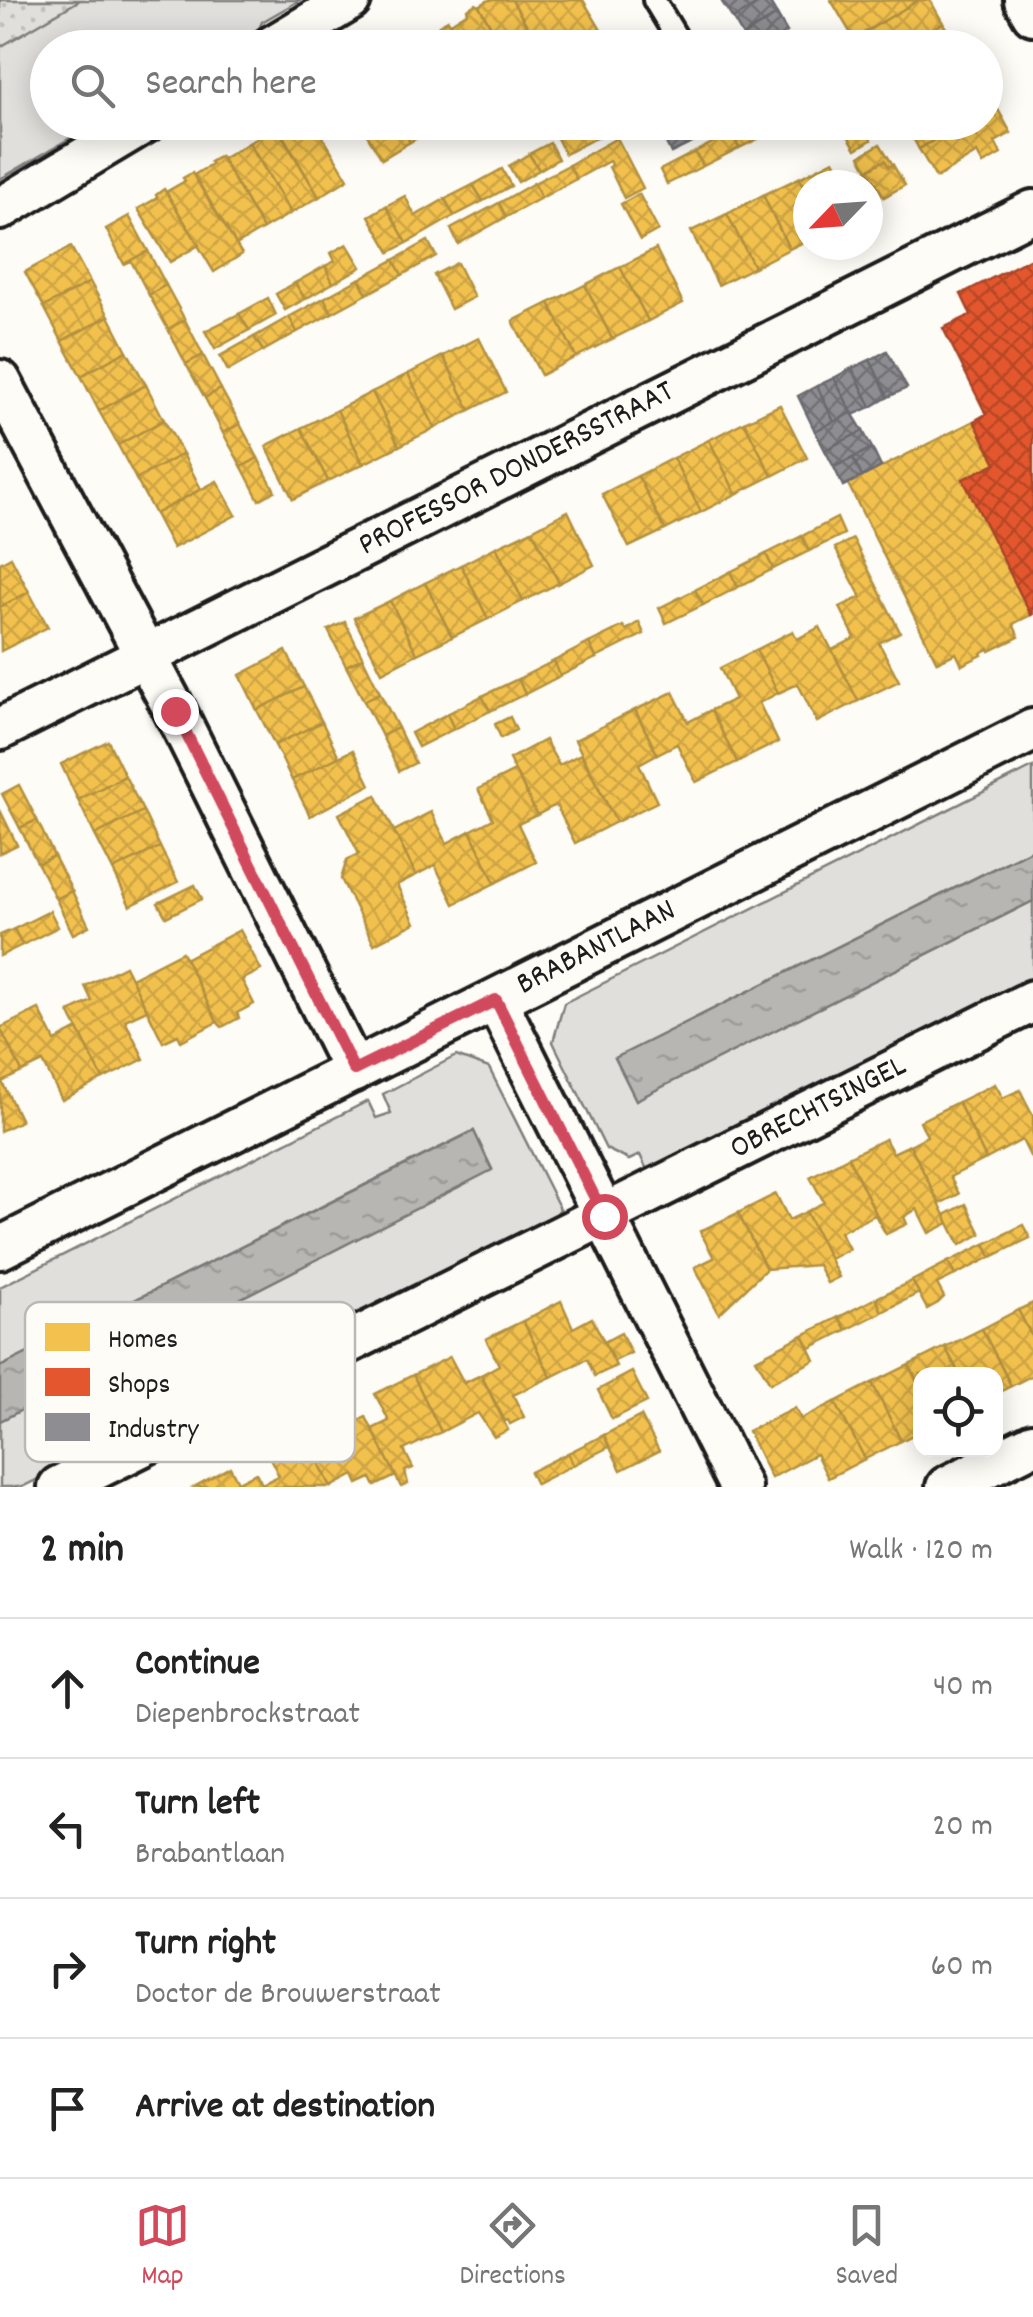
<!DOCTYPE html>
<html lang="en">
<head>
<meta charset="utf-8">
<style>
	:root { --surface:#fff; --page:#f6f6f6; --text:#222; --muted:#767676; --line:#e0e0e0; --accent:#d1495b }
	body { margin:0; font-family:Dekko,sans-serif; background:var(--page); color:var(--text) }
	.controls { position:absolute; right:30px; bottom:30px; display:grid; overflow:hidden; border-radius:20px; box-shadow:0 5px 25px #0003 }
	.controls button { width:90px; height:90px; display:grid; place-items:center; padding:0; border:0; border-bottom:2px solid var(--line); background:var(--surface); color:var(--text); font:50px sans-serif }
	.compass { position:absolute; left:793px; top:170px; width:90px; height:90px; border-radius:50%; background:var(--surface); box-shadow:0 5px 25px #0003; rotate:245deg }
	.stop { position:absolute; width:30px; height:30px; margin:-22px; border:8px solid #d1495b; border-radius:50%; background:#fff }
	.stop.end { background:#d1495b; border-color:#fff; box-shadow:0 2px 10px #0008 }
	.list { margin:0; padding:0; list-style:none }
	h2 { display:flex; justify-content:space-between; align-items:center; height:130px; margin:0; padding:0 40px; font-size:42px }
	h2 small { font-size:32px; font-weight:400; color:var(--muted) }
	.list li { display:grid; grid-template-columns:65px 1fr auto; gap:30px; align-items:center; box-sizing:border-box; height:140px; padding:0 40px; border-top:2px solid var(--line) }
	.list b { display:block; font-size:38px; white-space:nowrap }
	.list p { margin:0; font-size:32px; white-space:nowrap; color:var(--muted) }
	.list em { font-size:32px; font-style:normal; color:var(--muted) }
	.icon { flex:none; width:55px; height:55px; fill:none; stroke:currentColor; stroke-width:2; stroke-linecap:round; stroke-linejoin:round }
	.map { position:relative; flex:none; width:1033px; height:1487px; overflow:hidden }
	.search { position:absolute; background:var(--surface); box-shadow:0 5px 25px #0003; left:30px; right:30px; top:30px; height:110px; display:flex; align-items:center; gap:25px; box-sizing:border-box; padding:0 35px; border-radius:55px; color:var(--muted); font-size:38px }
	.sheet { height:690px; background:var(--surface) }
	nav { display:flex; justify-content:space-around; align-items:center; box-sizing:border-box; height:140px; border-top:2px solid var(--line); background:var(--surface); font-size:28px; color:var(--muted) }
	nav a { display:grid; justify-items:center; gap:5px }
	nav .on { color:var(--accent) }
	.map>svg:first-child { display:block }
	.grass { fill:#e0dfdb; stroke:#7e7e7c; stroke-width:2.5 }
	.park { fill:url(#park-dots); stroke:#7e7e7c; stroke-width:2.5 }
	.water { fill:url(#water-ripples); stroke:#797876; stroke-width:2.5 }
	.homes { fill:url(#homes-cross-hatch); stroke:#b2903f; stroke-width:2.5 }
	.shops { fill:url(#shops-cross-hatch); stroke:#a84529; stroke-width:2.5 }
	.industry { fill:url(#industry-cross-hatch); stroke:#6b6b6f; stroke-width:2.5 }
	.lines { fill:none; stroke-linecap:round; stroke-linejoin:round }
	.service-casing { stroke:#1c1c1c; stroke-width:28 }
	.minor-casing { stroke:#1c1c1c; stroke-width:48 }
	.service { stroke:#fdfcf7; stroke-width:20 }
	.minor { stroke:#fdfcf7; stroke-width:40 }
	.route { stroke:#d1495b; stroke-width:12 }
	.labels { text-anchor:middle; dominant-baseline:central; stroke-width:10; stroke-linejoin:round; paint-order:stroke }
	.street-label { font-size:32px; fill:#1c1c1c; stroke:#fdfcf7 }
	.key { fill:#fdfcf7; stroke:#bab9b5; stroke-width:2.5 }
	.key-label { font-size:28px; fill:#1c1c1c }
</style>
</head>
<body>
<div class="map">
<svg width="1033" height="1487" viewBox="0 0 1033 1487">
	<defs>
		<pattern id="park-dots" width="8" height="8" patternUnits="userSpaceOnUse" patternTransform="scale(2.5)"><rect width="8" height="8" fill="#e0dfdb"/><path d="M2 2h.1M6 6h.1" fill="none" stroke="#c0bfbb" stroke-width="1.8" stroke-linecap="round"/></pattern>
		<pattern id="water-ripples" width="26" height="14" patternUnits="userSpaceOnUse" patternTransform="scale(2.5)"><rect width="26" height="14" fill="#b7b6b2"/><path d="M2 4q2-2 4 0t4 0M15 11q2-2 4 0t4 0" fill="none" stroke="#9d9c98"/></pattern>
		<pattern id="homes-cross-hatch" width="8" height="8" patternUnits="userSpaceOnUse" patternTransform="scale(2.5)"><rect width="8" height="8" fill="#f2c14e"/><path d="M0 0l8 8M0 8l8-8" fill="none" stroke="#cfa544"/></pattern>
		<pattern id="shops-cross-hatch" width="8" height="8" patternUnits="userSpaceOnUse" patternTransform="scale(2.5)"><rect width="8" height="8" fill="#e4572e"/><path d="M0 0l8 8M0 8l8-8" fill="none" stroke="#b84726"/></pattern>
		<pattern id="industry-cross-hatch" width="8" height="8" patternUnits="userSpaceOnUse" patternTransform="scale(2.5)"><rect width="8" height="8" fill="#8d8d92"/><path d="M0 0l8 8M0 8l8-8" fill="none" stroke="#727276"/></pattern>
	</defs>
	<rect width="100%" height="100%" fill="#fdfcf7"/>
	<filter id="ink" filterUnits="userSpaceOnUse"><feTurbulence type="fractalNoise" baseFrequency=".01" numOctaves="2"/><feDisplacementMap in="SourceGraphic" scale="20" xChannelSelector="R" yChannelSelector="G"/><feConvolveMatrix kernelMatrix="1 2 1 2 8 2 1 2 1" color-interpolation-filters="sRGB"/></filter>
	<g filter="url(#ink)">
		<!-- grass -->
		<g class="grass">
			<polygon points="0,0 300,0 262,22 255,38 245,47 48,48 48,122 96,123 0,179"/>
			<polygon points="1033,767 1033,849 616,1058 636,1099 1033,901 1033,982 649,1174 640,1155 629,1160 606,1149 553,1042 564,1003"/>
			<polygon points="456,1056 489,1068 560,1209 551,1221 22,1487 0,1487 0,1421 492,1169 473,1131 0,1367 0,1287 368,1101 376,1118 391,1113 383,1094"/>
		</g>
		<!-- park -->
		<polygon class="park" points="0,0 80,0 0,47"/>
		<!-- water -->
		<g class="water">
			<polygon points="1033,849 1033,901 636,1100 615,1058"/>
			<polygon points="474,1131 492,1170 0,1421 0,1367"/>
		</g>
		<!-- homes -->
		<g class="homes">
			<polygon points="489,0 512,0 540,48 503,48 479,6"/>
			<polygon points="512,0 583,0 601,30 571,48 540,48"/>
			<polygon points="831,0 852,1 919,0 852,40 853,37"/>
			<polygon points="919,0 930,0 943,23 901,48 864,48 858,37 852,40"/>
			<polygon points="476,4 479,6 503,48 465,48 451,23 468,12 467,9"/>
			<polygon points="448,20 465,48 429,48 422,36 424,39 441,28 439,25"/>
			<polygon points="943,23 958,48 901,48"/>
			<polygon points="995,104 1011,133 995,142 1001,154 983,164 977,153 936,178 919,149 963,122 986,122 986,109"/>
			<polygon points="283,122 314,122 348,179 319,197 277,126"/>
			<polygon points="359,122 399,122 410,142 382,159"/>
			<polygon points="399,122 436,122 438,126 410,142"/>
			<polygon points="576,122 585,122 595,138 565,154 557,138 570,132 567,127"/>
			<polygon points="753,122 770,122 774,131 739,148 731,133"/>
			<polygon points="854,122 861,122 871,140 856,149 844,129"/>
			<polygon points="904,122 963,122 919,149"/>
			<polygon points="275,124 319,197 291,213 249,143 267,132 266,129"/>
			<polygon points="731,133 739,148 703,166 695,152"/>
			<polygon points="617,138 643,188 624,198 609,167 612,165 609,161 576,179 569,165"/>
			<polygon points="249,143 291,213 263,229 222,159"/>
			<polygon points="550,143 558,159 539,170 529,154"/>
			<polygon points="880,144 893,165 889,167 885,160 868,170 860,156"/>
			<polygon points="695,152 703,166 667,184 660,170"/>
			<polygon points="529,154 539,170 518,182 509,166"/>
			<polygon points="220,156 263,229 236,245 194,175 212,164 210,162"/>
			<polygon points="834,160 847,185 808,185 808,196 799,178"/>
			<polygon points="885,160 889,167 893,165 905,185 884,197 868,170"/>
			<polygon points="569,165 576,179 541,198 534,183"/>
			<polygon points="502,169 511,186 483,201 473,185"/>
			<polygon points="192,173 242,254 214,272 166,192 185,181 183,178"/>
			<polygon points="799,178 808,196 808,240 789,249 763,195"/>
			<polygon points="534,183 541,198 506,217 499,203"/>
			<polygon points="473,185 483,201 454,216 445,199"/>
			<polygon points="164,189 199,245 170,262 138,209 157,198 156,195"/>
			<polygon points="639,194 658,230 640,240 621,204"/>
			<polygon points="763,195 789,249 754,267 727,214"/>
			<polygon points="405,196 415,216 445,199 454,216 407,243 386,206"/>
			<polygon points="499,203 506,217 458,244 451,229"/>
			<polygon points="386,206 407,243 390,252 369,216"/>
			<polygon points="727,214 754,267 718,285 691,231"/>
			<polygon points="129,216 148,251 124,264 106,229"/>
			<polygon points="428,241 436,256 402,275 394,260"/>
			<polygon points="347,244 361,267 333,283 325,266 335,261 331,253"/>
			<polygon points="71,247 90,282 44,307 25,272"/>
			<polygon points="656,249 683,303 648,321 620,267"/>
			<polygon points="148,251 166,285 149,295 131,261 124,264"/>
			<polygon points="394,260 402,275 367,294 359,279"/>
			<polygon points="457,263 474,297 451,309 434,275"/>
			<polygon points="325,266 333,283 305,299 295,283"/>
			<polygon points="620,267 648,321 612,339 585,285"/>
			<polygon points="359,279 367,294 332,313 324,298"/>
			<polygon points="90,282 109,316 62,341 44,307"/>
			<polygon points="295,283 305,299 285,310 276,294"/>
			<polygon points="166,285 185,320 168,329 149,295"/>
			<polygon points="585,285 612,339 576,357 549,303"/>
			<polygon points="268,298 276,315 249,330 239,314"/>
			<polygon points="324,298 332,313 297,332 289,317"/>
			<polygon points="549,303 576,357 541,375 513,321"/>
			<polygon points="239,314 249,330 215,349 205,331"/>
			<polygon points="109,316 127,351 81,376 62,341"/>
			<polygon points="289,317 297,332 263,351 254,337"/>
			<polygon points="185,320 203,355 186,364 168,329"/>
			<polygon points="254,337 263,351 228,371 220,356"/>
			<polygon points="479,338 506,392 470,410 443,356"/>
			<polygon points="127,351 146,385 99,411 81,376"/>
			<polygon points="203,355 221,389 205,398 186,364"/>
			<polygon points="443,356 470,410 435,428 408,374"/>
			<polygon points="408,374 435,428 399,446 372,392"/>
			<polygon points="146,385 164,420 118,445 99,411"/>
			<polygon points="221,389 240,424 223,433 205,398"/>
			<polygon points="372,392 399,446 363,464 337,410"/>
			<polygon points="780,405 807,458 772,476 744,422"/>
			<polygon points="337,410 363,464 328,481 301,428"/>
			<polygon points="164,420 183,454 136,479 118,445"/>
			<polygon points="974,421 996,463 963,479 1031,615 1013,624 1019,637 990,651 989,649 981,653 982,655 962,665 956,653 937,662 848,484"/>
			<polygon points="744,422 772,476 736,494 709,440"/>
			<polygon points="240,424 258,458 242,467 223,433"/>
			<polygon points="301,428 328,481 293,499 266,446"/>
			<polygon points="709,440 736,494 701,512 673,458"/>
			<polygon points="183,454 201,489 155,514 136,479"/>
			<polygon points="258,458 275,491 259,500 242,467"/>
			<polygon points="673,458 701,512 665,530 638,476"/>
			<polygon points="638,476 665,530 629,547 602,494"/>
			<polygon points="217,481 236,515 173,548 155,514"/>
			<polygon points="568,511 594,565 559,583 532,530"/>
			<polygon points="837,518 844,534 809,551 802,536"/>
			<polygon points="532,530 559,583 523,601 496,547"/>
			<polygon points="802,536 809,551 773,569 766,554"/>
			<polygon points="853,539 900,632 879,643 899,681 858,701 832,650 855,638 840,607 861,597 835,548"/>
			<polygon points="496,547 523,601 488,619 461,565"/>
			<polygon points="766,554 773,569 738,587 730,572"/>
			<polygon points="11,557 29,592 0,607 0,563"/>
			<polygon points="461,565 488,619 452,637 425,583"/>
			<polygon points="730,572 738,587 703,605 695,590"/>
			<polygon points="425,583 452,637 417,654 390,601"/>
			<polygon points="695,590 703,605 666,623 659,608"/>
			<polygon points="29,592 48,627 1,651 0,607"/>
			<polygon points="390,601 417,654 382,672 354,618"/>
			<polygon points="345,622 363,658 346,666 328,630"/>
			<polygon points="639,622 644,634 596,658 589,643 623,626 626,630"/>
			<polygon points="820,627 858,701 817,722 798,684 778,693 756,650 793,631 797,639"/>
			<polygon points="589,643 596,658 560,676 554,661"/>
			<polygon points="756,650 778,693 759,703 778,742 737,762 711,710 735,699 720,668"/>
			<polygon points="286,651 304,687 257,710 240,675"/>
			<polygon points="363,658 380,693 364,701 346,666"/>
			<polygon points="554,661 560,676 525,694 518,679"/>
			<polygon points="518,679 525,694 490,711 482,696"/>
			<polygon points="304,687 322,722 275,745 257,710"/>
			<polygon points="673,692 688,722 711,710 737,762 696,782 677,744 657,754 635,710"/>
			<polygon points="380,693 398,728 382,736 364,701"/>
			<polygon points="482,696 490,711 454,729 447,714"/>
			<polygon points="635,710 657,754 639,764 657,802 616,822 575,740"/>
			<polygon points="447,714 454,729 418,747 411,733"/>
			<polygon points="510,717 516,730 501,738 495,724"/>
			<polygon points="322,722 339,757 292,780 275,745"/>
			<polygon points="398,728 415,763 399,771 382,736"/>
			<polygon points="545,740 559,765 581,754 616,822 575,843 556,805 537,815 509,759"/>
			<polygon points="108,741 125,776 78,800 61,764"/>
			<polygon points="353,750 370,785 310,816 292,780"/>
			<polygon points="515,771 537,815 518,824 536,862 495,883 470,831 493,819 478,789"/>
			<polygon points="125,776 143,811 95,835 78,800"/>
			<polygon points="19,785 37,820 20,828 2,794"/>
			<polygon points="376,795 416,875 397,885 415,923 374,944 341,879 347,860 359,854 339,814"/>
			<polygon points="0,810 17,845 0,853"/>
			<polygon points="143,811 160,847 113,870 95,835"/>
			<polygon points="431,812 447,843 470,831 495,883 454,904 435,865 416,875 394,831"/>
			<polygon points="37,820 54,856 38,864 20,828"/>
			<polygon points="160,847 178,882 130,906 113,870"/>
			<polygon points="54,856 72,891 56,899 38,864"/>
			<polygon points="195,885 202,899 166,917 158,903"/>
			<polygon points="72,891 89,926 73,934 56,899"/>
			<polygon points="50,911 58,927 22,945 14,929"/>
			<polygon points="14,929 22,945 0,956 0,935"/>
			<polygon points="240,930 261,970 242,980 254,1004 237,1013 239,1018 222,1027 217,1022 185,959"/>
			<polygon points="182,952 217,1022 181,1041 178,1035 163,1042 131,978"/>
			<polygon points="125,966 147,1010 125,1020 144,1059 103,1079 69,1012 92,1001 85,986"/>
			<polygon points="39,1009 55,1041 78,1029 103,1079 62,1100 43,1062 22,1072 0,1028"/>
			<polygon points="0,1028 22,1072 2,1082 21,1121 0,1131"/>
			<polygon points="995,1084 1003,1098 1020,1090 1033,1116 1033,1157 1031,1158 1022,1140 986,1159 958,1102"/>
			<polygon points="958,1102 986,1159 950,1177 959,1194 939,1204 910,1145 927,1136 920,1121"/>
			<polygon points="885,1139 893,1153 910,1145 949,1223 929,1233 917,1209 904,1217 907,1224 886,1234 848,1157"/>
			<polygon points="848,1157 886,1234 875,1215 840,1232 849,1249 830,1259 806,1212 824,1202 810,1177"/>
			<polygon points="776,1194 789,1220 806,1212 839,1277 827,1283 818,1265 766,1269 738,1213"/>
			<polygon points="966,1204 981,1234 960,1245 945,1215"/>
			<polygon points="738,1213 766,1269 719,1314 695,1267 714,1258 700,1231"/>
			<polygon points="1023,1225 1030,1238 991,1257 985,1244"/>
			<polygon points="985,1244 991,1257 955,1275 948,1262"/>
			<polygon points="948,1262 955,1275 937,1284 944,1297 938,1303 927,1309 912,1281"/>
			<polygon points="912,1281 919,1293 882,1312 876,1298"/>
			<polygon points="876,1298 882,1312 846,1330 839,1317"/>
			<polygon points="561,1301 573,1328 592,1318 616,1366 595,1376 587,1359 551,1377 523,1321"/>
			<polygon points="1033,1303 1033,1339 1018,1310"/>
			<polygon points="1018,1310 1033,1339 1033,1375 1011,1386 982,1329"/>
			<polygon points="839,1317 846,1330 810,1348 803,1335"/>
			<polygon points="523,1321 551,1377 513,1395 524,1417 510,1424 508,1420 505,1421 481,1375 499,1365 486,1339"/>
			<polygon points="982,1329 1011,1386 996,1394 996,1374 959,1374 945,1347"/>
			<polygon points="621,1333 631,1353 614,1361 604,1342"/>
			<polygon points="803,1335 815,1360 770,1383 756,1359"/>
			<polygon points="945,1347 959,1374 920,1374 920,1389 909,1365"/>
			<polygon points="450,1357 464,1383 481,1375 508,1430 494,1437 478,1413 441,1432 413,1375"/>
			<polygon points="909,1365 920,1389 920,1431 901,1441 872,1383"/>
			<polygon points="632,1372 647,1402 612,1419 598,1390"/>
			<polygon points="413,1375 441,1432 404,1450 413,1468 405,1471 408,1484 401,1487 372,1429 389,1421 375,1394"/>
			<polygon points="872,1383 901,1441 865,1459 835,1402"/>
			<polygon points="835,1402 865,1459 828,1478 816,1454 771,1478 748,1431 795,1408 801,1419"/>
			<polygon points="340,1412 348,1426 366,1417 396,1476 375,1486 371,1478 358,1484 354,1475 331,1487 303,1431"/>
			<polygon points="641,1416 659,1451 621,1470 604,1435"/>
			<polygon points="303,1431 331,1487 263,1487 256,1473 262,1484 279,1476 266,1450"/>
			<polygon points="604,1435 609,1447 573,1465 568,1453"/>
			<polygon points="568,1453 573,1465 536,1484 530,1472"/>
			<polygon points="230,1467 238,1482 256,1473 263,1487 194,1487"/>
		</g>
		<!-- shops -->
		<polygon class="shops" points="1033,257 1033,614 1031,615 963,479 996,463 974,421 986,414 943,328 971,315 961,294"/>
		<!-- industry -->
		<g class="industry">
			<polygon points="726,0 764,0 733,19 722,2"/>
			<polygon points="764,0 768,0 777,15 743,36 733,19"/>
			<polygon points="777,15 787,32 762,48 750,48 743,36"/>
			<polygon points="585,122 625,122 595,138"/>
			<polygon points="656,122 679,122 690,144 671,153"/>
			<polygon points="679,122 702,122 708,135 690,144"/>
			<polygon points="887,351 907,388 888,397 870,360"/>
			<polygon points="870,360 888,397 871,407 852,368"/>
			<polygon points="852,368 871,407 853,415 834,378"/>
			<polygon points="834,378 852,413 834,422 817,386"/>
			<polygon points="817,386 834,422 815,431 798,396"/>
			<polygon points="852,413 863,431 825,450 815,431"/>
			<polygon points="863,431 872,448 834,467 825,450"/>
			<polygon points="872,448 881,467 862,477 853,458"/>
			<polygon points="853,458 862,477 843,486 834,467"/>
		</g>
		<g class="lines">
			<defs>
				<polyline id="service" points="654,0 683,48"/>
				<g id="minor">
					<polyline points="1025,0 1033,14"/>
					<polyline points="270,48 350,0"/>
					<polyline points="0,209 145,122"/>
					<polyline points="0,381 175,711 354,1071"/>
					<polyline points="0,729 1033,211"/>
					<polyline points="496,1000 740,1487"/>
					<polyline points="0,1248 1033,730"/>
					<polyline points="59,1487 1033,1001"/>
					<polyline points="947,1487 1033,1444"/>
				</g>
			</defs>
			<!-- service casing -->
			<use href="#service" class="service-casing"/>
			<!-- minor casing -->
			<use href="#minor" class="minor-casing"/>
			<!-- service -->
			<use href="#service" class="service"/>
			<!-- minor -->
			<use href="#minor" class="minor"/>
		</g>
	</g>
	<g class="lines" filter="url(#ink)">
		<!-- route -->
		<polyline class="route" points="175,711 354,1070 496,1000 604,1216"/>
	</g>
	<g class="labels">
		<!-- street labels -->
		<g class="street-label">
			<text transform="translate(517 470) rotate(-27)">PROFESSOR DONDERSSTRAAT</text>
			<text transform="translate(597 949) rotate(-27)">BRABANTLAAN</text>
			<text transform="translate(819 1109) rotate(-27)">OBRECHTSINGEL</text>
		</g>
	</g>
	<!-- legend -->
	<rect x="25" y="1302" width="330" height="160" rx="15" class="key"/>
	<rect x="45" y="1323" width="45" height="28" fill="#f2c14e"/>
	<rect x="45" y="1368" width="45" height="28" fill="#e4572e"/>
	<rect x="45" y="1413" width="45" height="28" fill="#8d8d92"/>
	<g class="key-label">
		<text x="108" y="1347">Homes</text>
		<text x="108" y="1392">Shops</text>
		<text x="108" y="1437">Industry</text>
	</g>
</svg>
<div class="controls">
<button><svg class="icon" aria-label="locate" viewBox="0 0 24 24"><circle cx="12" cy="12" r="6"/><path d="M12 2v4M12 18v4M2 12h4M18 12h4"/></svg></button>
</div>
<svg class="compass" viewBox="-18 -18 36 36"><path d="M0-13l5 13h-10z" fill="#e53935"/><path d="M0 13l5-13h-10z" fill="#767676"/></svg>
<div class="stop" style="left:604px;top:1216px"></div>
<div class="stop end" style="left:175px;top:711px"></div>
<div class="search"><svg class="icon" aria-label="search" viewBox="0 0 24 24"><circle cx="10" cy="10" r="6"/><path d="M15 15l6 6"/></svg>Search here</div>
</div>
<section class="sheet">
<h2>2 min<small>Walk · 120 m</small></h2>
<ul class="list">
<li><svg class="icon" aria-label="ahead" viewBox="0 0 24 24"><path d="M12 20V5M6 11l6-6 6 6"/></svg><div><b>Continue</b><p>Diepenbrockstraat</p></div><em>40 m</em></li>
<li><svg class="icon" aria-label="left" viewBox="0 0 24 24"><path d="M17 20v-9H6M10 6l-5 5 5 5"/></svg><div><b>Turn left</b><p>Brabantlaan</p></div><em>20 m</em></li>
<li><svg class="icon" aria-label="right" viewBox="0 0 24 24"><path d="M7 20v-9h11M14 6l5 5-5 5"/></svg><div><b>Turn right</b><p>Doctor de Brouwerstraat</p></div><em>60 m</em></li>
<li><svg class="icon" aria-label="arrive" viewBox="0 0 24 24"><path d="M6 21V4h12l-3 4 3 4H6"/></svg><div><b>Arrive at destination</b></div></li>
</ul>
</section>
<nav>
<a class="on"><svg class="icon" aria-label="map" viewBox="0 0 24 24"><path d="M3 6l6-2 6 2 6-2v14l-6 2-6-2-6 2zM9 4v14M15 6v14"/></svg>Map</a>
<a><svg class="icon" aria-label="directions" viewBox="0 0 24 24"><path d="M12 3l9 9-9 9-9-9zM9 14v-3h6M13 9l2 2-2 2"/></svg>Directions</a>
<a><svg class="icon" aria-label="saved" viewBox="0 0 24 24"><path d="M7 4h10v16l-5-4-5 4z"/></svg>Saved</a>
</nav>
</body>
</html>
